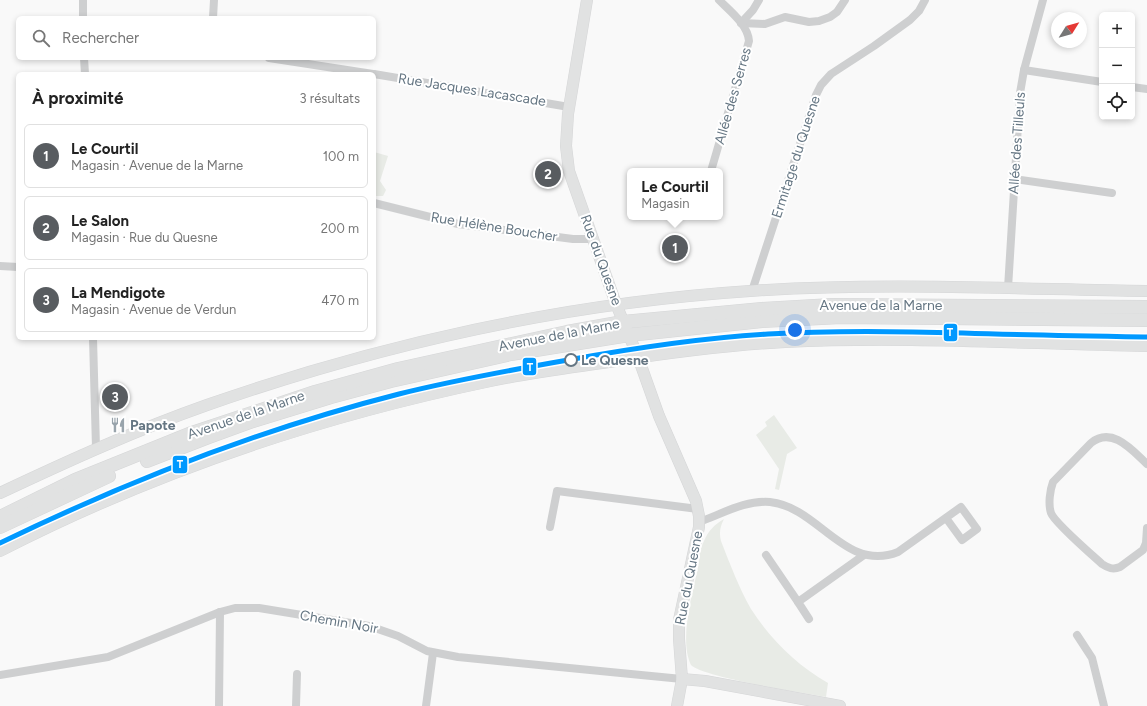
<!DOCTYPE html>
<html lang="fr">
<head>
<meta charset="utf-8">
<style>
	:root { --surface:#fff; --page:#f2f2f2; --text:#222; --muted:#767676; --line:#e0e0e0; --accent:#585c60 }
	body { margin:0; font-family:Figtree,sans-serif; background:var(--page); color:var(--text) }
	.controls { position:absolute; right:12px; top:12px; display:grid; overflow:hidden; border-radius:6px; box-shadow:0 2px 6px #0003 }
	.controls button { width:36px; height:36px; display:grid; place-items:center; padding:0; border:0; border-bottom:1px solid var(--line); background:var(--surface); color:var(--text); font:20px sans-serif }
	.compass { position:absolute; left:1051px; top:12px; width:36px; height:36px; border-radius:50%; background:var(--surface); box-shadow:0 2px 6px #0003; rotate:53deg }
	.you { position:absolute; left:795px; top:330px; width:14px; height:14px; margin:-10px; border:3px solid #fff; border-radius:50%; background:#1a73e8; box-shadow:0 0 0 6px #1a73e833 }
	.badge { display:grid; place-items:center; width:26px; height:26px; border-radius:50%; background:var(--accent); color:#fff; font-size:13px; font-weight:700 }
	.pin { position:absolute; translate:-50% -50%; border:2px solid #fff; box-shadow:0 1px 4px #0006 }
	.popup { position:absolute; left:627px; top:168px; width:96px; height:52px; box-sizing:border-box; display:grid; place-content:center; border-radius:6px; background:var(--surface); filter:drop-shadow(0 1px 3px #0005); font-size:13px; white-space:nowrap; color:var(--muted) }
	.popup b { font-size:15px; color:var(--text) }
	.popup::after { content:''; position:absolute; left:50%; top:100%; margin-left:-8px; border:8px solid transparent; border-top-color:var(--surface) }
	.list { margin:0; padding:0; list-style:none }
	h2 { display:flex; justify-content:space-between; align-items:center; height:52px; margin:0; padding:0 16px; font-size:17px }
	h2 small { font-size:13px; font-weight:400; color:var(--muted) }
	.list li { display:grid; grid-template-columns:26px 1fr auto; gap:12px; align-items:center; box-sizing:border-box; height:64px; margin:0 8px 8px; padding:0 8px; border:1px solid var(--line); border-radius:6px }
	.list b { display:block; font-size:15px; white-space:nowrap }
	.list p { margin:0; font-size:13px; white-space:nowrap; color:var(--muted) }
	.list em { font-size:13px; font-style:normal; color:var(--muted) }
	.icon { flex:none; width:22px; height:22px; fill:none; stroke:currentColor; stroke-width:2; stroke-linecap:round; stroke-linejoin:round }
	.map { position:relative; flex:none; width:1147px; height:706px; overflow:hidden }
	.search { position:absolute; background:var(--surface); box-shadow:0 2px 6px #0003; left:16px; top:16px; width:360px; height:44px; display:flex; align-items:center; gap:10px; box-sizing:border-box; padding:0 14px; border-radius:6px; color:var(--muted); font-size:15px }
	.panel { position:absolute; background:var(--surface); box-shadow:0 2px 6px #0003; left:16px; top:72px; width:360px; height:268px; border-radius:6px }
	.map>svg:first-child { display:block }
	.green { fill:#e8ebe6 }
	.lines { fill:none; stroke-linecap:round; stroke-linejoin:round }
	.secondary-casing { stroke:#d5d6d7; stroke-width:12 }
	.primary-casing { stroke:#d5d6d7; stroke-width:14 }
	.street { stroke:#cecfd0; stroke-width:8 }
	.secondary { stroke:#e1e2e2; stroke-width:11 }
	.primary { stroke:#e1e2e2; stroke-width:13 }
	.tram-1-casing { stroke:#fff; stroke-width:8 }
	.tram-1 { stroke:#09f; stroke-width:5 }
	.stop-dot { fill:#fff; stroke:#657683; stroke-width:2 }
	.labels { text-anchor:middle; dominant-baseline:central; stroke-width:4; stroke-linejoin:round; paint-order:stroke }
	.street-label { font-size:14px; fill:#657683; stroke:#fff }
	.stop-label { font-size:14px; font-weight:bold; fill:#657683; stroke:#fff; text-anchor:start }
	.poi-label { font-size:14px; font-weight:bold; fill:#657683; stroke:#fff; text-anchor:start }
	.line-badge { stroke:#fff; stroke-width:1.5 }
	.badge-label { font-size:11px; text-anchor:middle; font-weight:bold; fill:#fff }
</style>
</head>
<body>
<div class="map">
<svg width="1147" height="706" viewBox="0 0 1147 706">
	<rect width="100%" height="100%" fill="#f9f9f9"/>
	<!-- green -->
	<g class="green">
		<polygon points="374,152 388,156 380,181 386,190 383,196 374,196"/>
		<polygon points="774,415 797,448 787,454 779,490 775,489 779,469 756,435 767,426 765,422"/>
		<path d="M724,519C720,527 719,532 721,541C730,564 739,588 751,609C771,640 797,665 828,683L826,697C804,693 702,677 691,665C679,640 692,595 698,568C699,559 700,549 704,541C708,531 715,524 724,519Z"/>
	</g>
	<g class="lines">
		<defs>
			<g id="secondary">
				<polyline points="587,0 568,114 566,146 569,171 616,304 638,357 659,416 696,501 699,516 699,527 679,620 679,639 682,679 677,706"/>
				<path d="M0,493C68,461 136,430 207,405C381,344 567,303 750,291C882,282 1015,289 1147,291"/>
				<path d="M0,551C152,473 319,417 486,382C526,373 568,368 609,362C667,353 726,345 785,342C906,336 1026,344 1147,346"/>
				<polyline points="682,679 705,681 840,706"/>
			</g>
			<g id="primary">
				<polyline points="147,461 209,437 253,421 331,397 391,381 511,354 629,335 762,321 841,317 1147,320"/>
				<polyline points="0,517 75,480 189,434 315,392 398,369 567,332 623,322 762,309 832,305 1147,307"/>
				<polyline points="0,527 109,476"/>
			</g>
		</defs>
		<!-- secondary casing -->
		<use href="#secondary" class="secondary-casing"/>
		<!-- primary casing -->
		<use href="#primary" class="primary-casing"/>
		<!-- street -->
		<g class="street">
			<polyline points="83,0 83,18"/>
			<polyline points="213,18 214,0"/>
			<polyline points="741,23 765,24 785,17 809,22 819,21 830,17 837,12 845,0"/>
			<polyline points="741,23 753,10 759,0"/>
			<polyline points="84,58 85,74"/>
			<polyline points="269,58 373,74"/>
			<polyline points="1024,70 1102,82"/>
			<polyline points="374,74 569,107"/>
			<polyline points="1132,87 1147,89"/>
			<path d="M711,171L749,41C748,25 730,11 719,0"/>
			<polyline points="1014,179 1112,193"/>
			<polyline points="374,203 458,224 573,239 593,239"/>
			<polyline points="0,266 18,267"/>
			<polyline points="1008,288 1020,93 1024,70 1043,0"/>
			<polyline points="752,291 816,95 821,85 831,74 874,46 910,20 919,11 925,0"/>
			<polyline points="93,338 96,448"/>
			<path d="M1147,464C1132,450 1112,426 1091,443L1053,482C1050,490 1048,504 1051,513C1054,522 1092,555 1102,564C1108,568 1113,570 1120,567L1143,550L1146,543L1147,528"/>
			<path d="M699,522C722,514 745,500 770,502C819,507 845,573 898,552L961,507L977,529L962,540L946,518"/>
			<polyline points="550,527 557,491 698,509"/>
			<polyline points="766,555 798,602"/>
			<polyline points="809,619 798,602 864,555"/>
			<polyline points="1077,635 1092,658 1104,706"/>
			<polyline points="0,675 108,657 220,612 235,608 259,608 369,626 398,636 427,651 458,657 682,679"/>
			<polyline points="219,706 220,612"/>
			<polyline points="296,706 297,674"/>
			<polyline points="426,706 433,653"/>
		</g>
		<!-- secondary -->
		<use href="#secondary" class="secondary"/>
		<!-- primary -->
		<use href="#primary" class="primary"/>
		<defs>
			<path id="tram-1" d="M0,543C128,481 261,429 399,394C455,380 511,370 568,360C634,348 700,338 768,334C833,330 898,331 963,333C1024,335 1086,336 1147,337"/>
		</defs>
		<!-- tram-1 casing -->
		<use href="#tram-1" class="tram-1-casing"/>
		<!-- tram-1 -->
		<use href="#tram-1" class="tram-1"/>
	</g>
	<!-- icons -->
	<defs>
		<symbol id="restaurant-bare" viewBox="-9 -9 18 18"><path d="M-5-6h1v4h1v-4h1v4h1v-4h1v5L-1.5 .5V6h-2V.5L-5-1ZM5-6V6H3V1.5H1.5Q1.5-4 5-6Z" fill="#99a4ac" stroke="#fff" stroke-width="2.5" paint-order="stroke"/></symbol>
	</defs>
	<g fill-rule="evenodd">
		<use href="#restaurant-bare" x="107" y="414" width="22" height="22"/>
	</g>
	<!-- markers -->
	<circle class="stop-dot" cx="571" cy="360" r="6"/>
	<g class="labels">
		<!-- street labels -->
		<g class="street-label">
			<text transform="translate(472 90) rotate(9)">Rue Jacques Lacascade</text>
			<text transform="translate(733 96) rotate(-74)">Allée des Serres</text>
			<text transform="translate(1017 143) rotate(-86)">Allée des Tilleuls</text>
			<text transform="translate(796 157) rotate(-72)">Ermitage du Quesne</text>
			<text transform="translate(494 227) rotate(9)">Rue Hélène Boucher</text>
			<text transform="translate(601 260) rotate(70)">Rue du Quesne</text>
			<text x="881" y="305">Avenue de la Marne</text>
			<text transform="translate(559 335) rotate(-11)">Avenue de la Marne</text>
			<text transform="translate(246 415) rotate(-19)">Avenue de la Marne</text>
			<text transform="translate(689 578) rotate(-79)">Rue du Quesne</text>
			<text transform="translate(339 622) rotate(10)">Chemin Noir</text>
		</g>
		<!-- stop labels -->
		<g class="stop-label">
			<text x="581" y="360">Le Quesne</text>
		</g>
		<!-- poi labels -->
		<g class="poi-label">
			<text x="130" y="425">Papote</text>
		</g>
	</g>
	<g class="line-badge">
		<rect x="943" y="323" width="15" height="19" rx="4" fill="#09f"/>
		<rect x="522" y="357" width="15" height="19" rx="4" fill="#09f"/>
		<rect x="172" y="455" width="16" height="19" rx="4" fill="#09f"/>
	</g>
	<g class="badge-label">
		<text x="950" y="336">T</text>
		<text x="530" y="371">T</text>
		<text x="180" y="468">T</text>
	</g>
</svg>
<div class="controls">
<button>+</button>
<button>−</button>
<button><svg class="icon" aria-label="locate" viewBox="0 0 24 24"><circle cx="12" cy="12" r="6"/><path d="M12 2v4M12 18v4M2 12h4M18 12h4"/></svg></button>
</div>
<svg class="compass" viewBox="-18 -18 36 36"><path d="M0-13l5 13h-10z" fill="#e53935"/><path d="M0 13l5-13h-10z" fill="#767676"/></svg>
<div class="you"></div>
<div class="pin badge" style="left:675px;top:248px">1</div>
<div class="popup"><b>Le Courtil</b>Magasin</div>
<div class="pin badge" style="left:548px;top:174px">2</div>
<div class="pin badge" style="left:115px;top:397px">3</div>
<div class="search"><svg class="icon" aria-label="search" viewBox="0 0 24 24"><circle cx="10" cy="10" r="6"/><path d="M15 15l6 6"/></svg>Rechercher</div>
<section class="panel">
<h2>À proximité<small>3 résultats</small></h2>
<ul class="list">
<li><span class="badge">1</span><div><b>Le Courtil</b><p>Magasin · Avenue de la Marne</p></div><em>100 m</em></li>
<li><span class="badge">2</span><div><b>Le Salon</b><p>Magasin · Rue du Quesne</p></div><em>200 m</em></li>
<li><span class="badge">3</span><div><b>La Mendigote</b><p>Magasin · Avenue de Verdun</p></div><em>470 m</em></li>
</ul>
</section>
</div>
</body>
</html>
